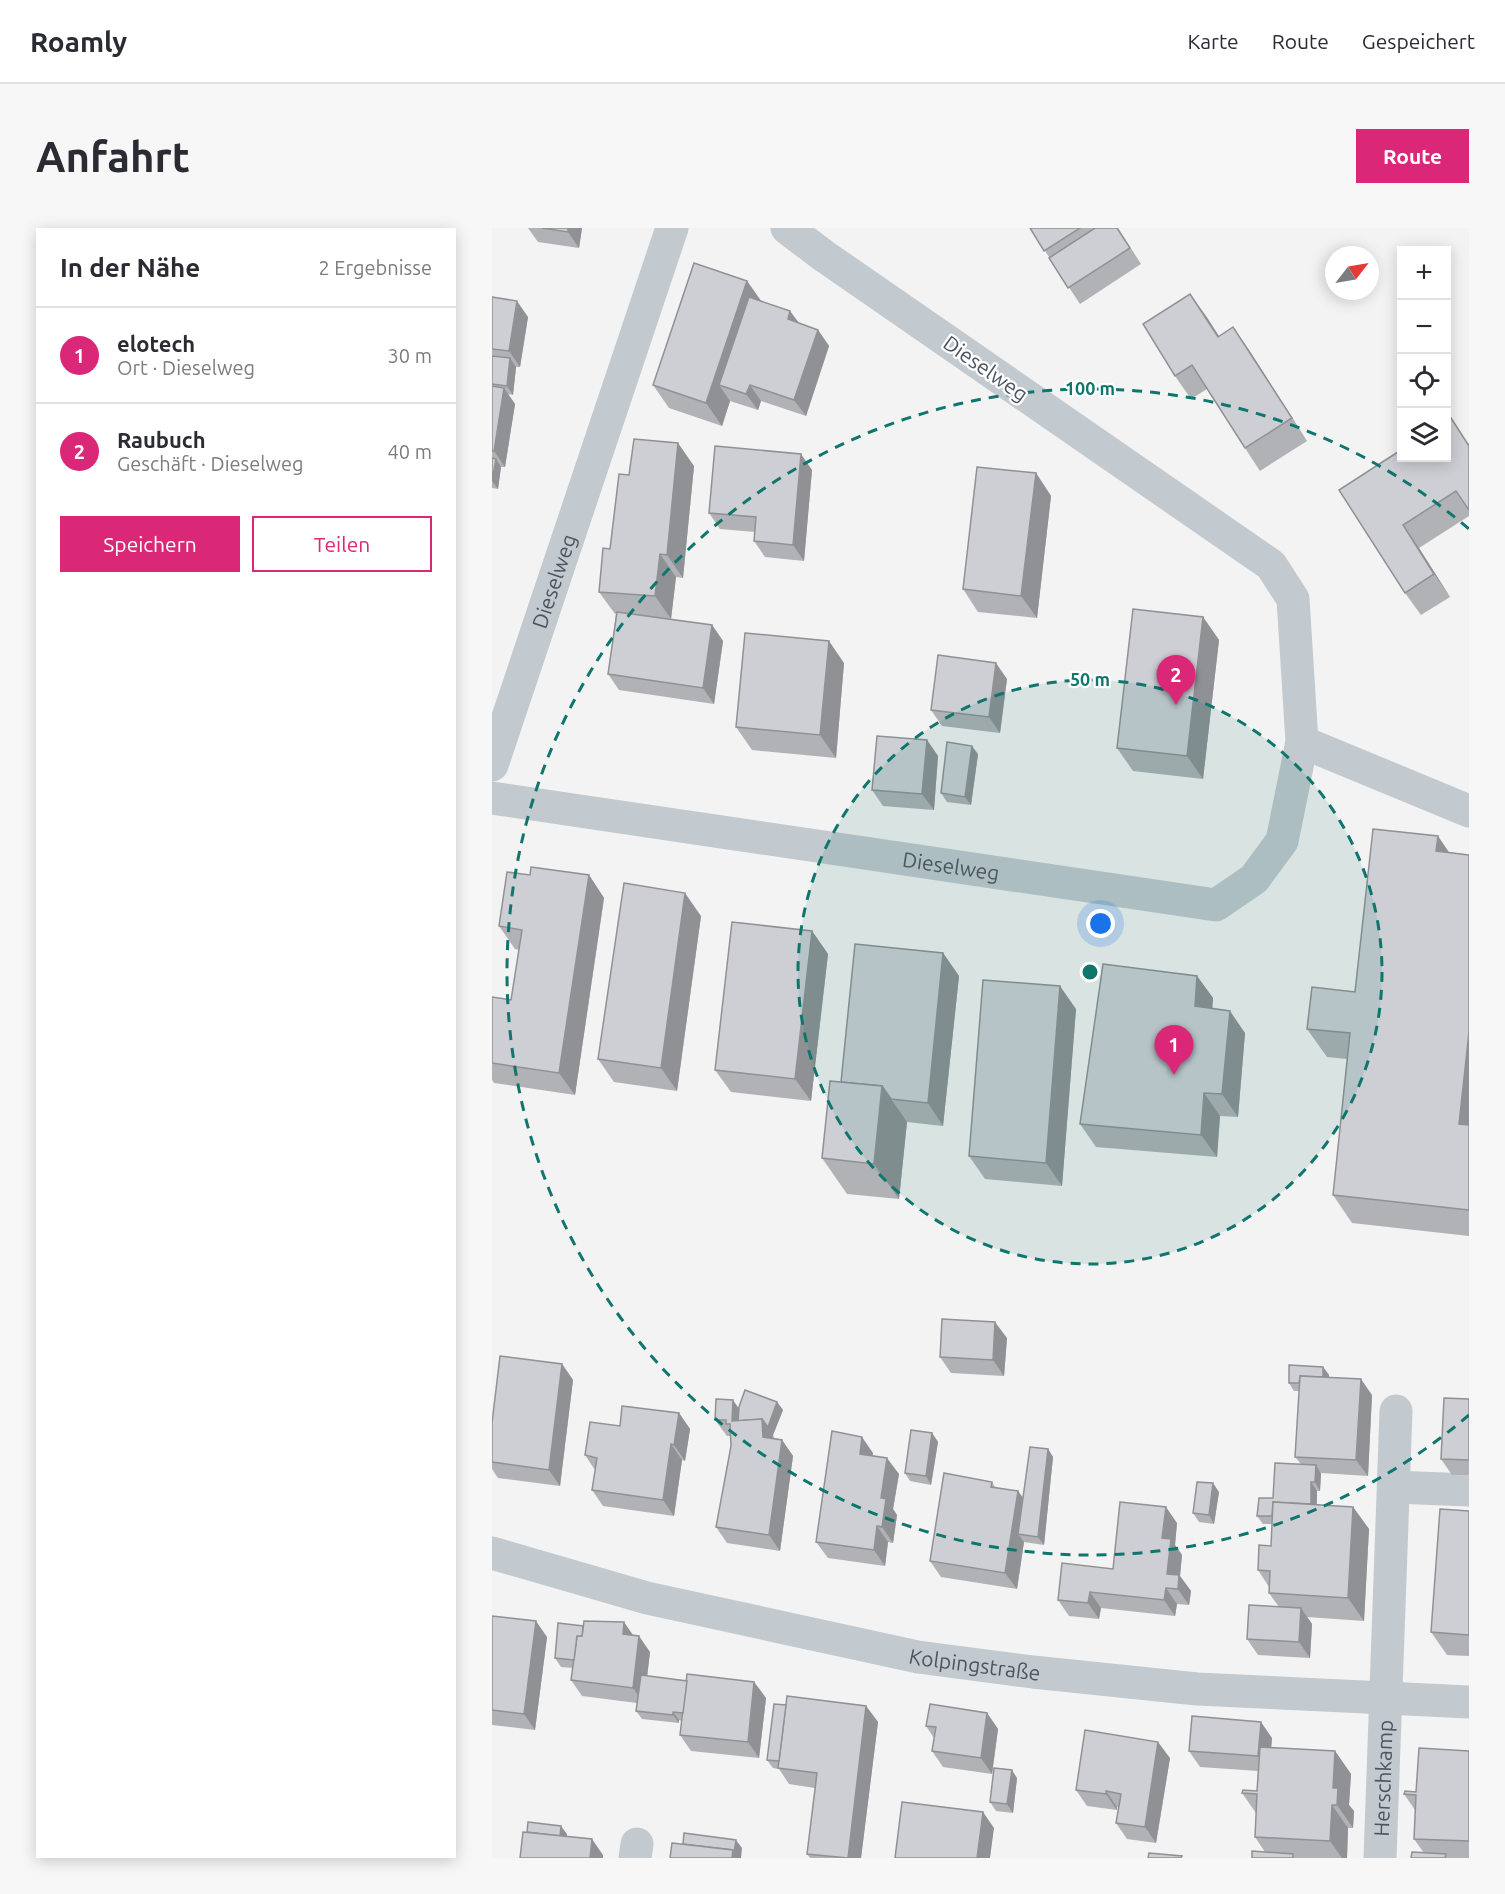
<!DOCTYPE html>
<html lang="de">
<head>
<meta charset="utf-8">
<style>
	:root { --surface:#fff; --page:#f7f7f7; --text:#2b2b33; --muted:#7c7c81; --line:#e1e1e2; --accent:#db2777 }
	body { margin:0; font-family:Ubuntu,sans-serif; background:var(--page); color:var(--text) }
	.controls { position:absolute; right:18px; top:18px; display:grid; overflow:hidden; border-radius:0px; box-shadow:0 3px 15px #0003 }
	.controls button { width:54px; height:54px; display:grid; place-items:center; padding:0; border:0; border-bottom:2px solid var(--line); background:var(--surface); color:var(--text); font:30px sans-serif }
	.compass { position:absolute; left:833px; top:18px; width:54px; height:54px; border-radius:50%; background:var(--surface); box-shadow:0 3px 15px #0003; rotate:59deg }
	.you { position:absolute; left:609px; top:696px; width:21px; height:21px; margin:-15px; border:4px solid #fff; border-radius:50%; background:#1a73e8; box-shadow:0 0 0 9px #1a73e833 }
	.badge { display:grid; place-items:center; width:39px; height:39px; border-radius:50%; background:var(--accent); color:#fff; font-size:20px; font-weight:700 }
	.pin { position:absolute; translate:-50% -50px; filter:drop-shadow(0 2px 3px #0008) }
	.pin::after { content:''; position:absolute; top:32px; width:21px; height:18px; background:inherit; clip-path:polygon(0 0,100% 0,50% 100%) }
	.list { margin:0; padding:0; list-style:none }
	h2 { display:flex; justify-content:space-between; align-items:center; height:78px; margin:0; padding:0 24px; font-size:26px }
	h2 small { font-size:20px; font-weight:400; color:var(--muted) }
	.list li { display:grid; grid-template-columns:39px 1fr auto; gap:18px; align-items:center; box-sizing:border-box; height:96px; padding:0 24px; border-top:2px solid var(--line) }
	.list b { display:block; font-size:22px; white-space:nowrap }
	.list p { margin:0; font-size:20px; white-space:nowrap; color:var(--muted) }
	.list em { font-size:20px; font-style:normal; color:var(--muted) }
	.actions { display:flex; gap:12px; padding:18px 24px }
	.actions a { flex:1; padding:14px 0; border:2px solid var(--accent); border-radius:0px; text-align:center; font-size:21px; color:var(--accent) }
	.actions .main { background:var(--accent); color:#fff }
	.icon { flex:none; width:33px; height:33px; fill:none; stroke:currentColor; stroke-width:2; stroke-linecap:round; stroke-linejoin:round }
	.map { position:relative; flex:none; width:977px; height:1630px; overflow:hidden; border-radius:0px }
	header { display:flex; align-items:center; gap:36px; box-sizing:border-box; height:84px; padding:0 30px; background:var(--surface); border-bottom:2px solid var(--line) }
	header strong { font-size:28px }
	nav { display:flex; gap:33px; margin-inline-start:auto; font-size:21px }
	.intro { display:flex; align-items:center; justify-content:space-between; box-sizing:border-box; height:144px; padding:0 36px }
	h1 { margin:0; font-size:42px }
	.button { padding:15px 27px; border-radius:0px; background:var(--accent); color:#fff; font-size:21px; font-weight:700 }
	main { display:flex; gap:36px; padding:0 36px }
	aside { flex:1; background:var(--surface); border-radius:0px; box-shadow:0 3px 15px #0003 }
	.map>svg:first-child { display:block }
	.lines { fill:none; stroke-linecap:round; stroke-linejoin:round }
	.minor { stroke:#c2c9cf; stroke-width:33 }
	.wall { fill:#b0b2b6 }
	.shaded-wall { fill:#909194 }
	.building { fill:#cdcfd4; stroke:#909194; stroke-width:1.5 }
	.ring { fill:none; stroke:#0f766e; stroke-width:3; stroke-dasharray:10 8 }
	.labels { text-anchor:middle; dominant-baseline:central; stroke-width:4.5; stroke-linejoin:round; paint-order:stroke }
	.street-label { font-size:21px; fill:#4c555e; stroke:#fff }
	.centre { fill:#0f766e; stroke:#fff; stroke-width:3 }
	.ring-label { font-size:18px; text-anchor:middle; font-weight:bold; fill:#0f766e; stroke:#fff; stroke-width:4.5; stroke-linejoin:round; paint-order:stroke }
</style>
</head>
<body>
<header>
<strong>Roamly</strong>
<nav><a>Karte</a><a>Route</a><a>Gespeichert</a></nav>
</header>
<div class="intro"><h1>Anfahrt</h1><a class="button">Route</a></div>
<main>
<aside>
<h2>In der Nähe<small>2 Ergebnisse</small></h2>
<ul class="list">
<li><span class="badge">1</span><div><b>elotech</b><p>Ort · Dieselweg</p></div><em>30 m</em></li>
<li><span class="badge">2</span><div><b>Raubuch</b><p>Geschäft · Dieselweg</p></div><em>40 m</em></li>
</ul>
<div class="actions"><a class="main">Speichern</a><a>Teilen</a></div>
</aside>
<div class="map">
<svg width="977" height="1630" viewBox="0 0 977 1630">
	<rect width="100%" height="100%" fill="#f4f3f3"/>
	<g class="lines">
		<!-- minor -->
		<g class="minor">
			<polyline points="810,514 977,583"/>
			<path id="s1" d="M0,537L180,0"/>
			<path id="s2" d="M0,570L724,677L762,651L790,613L810,514L801,371L779,337L332,28L295,0"/>
			<polyline points="902,1259 977,1262"/>
			<path id="s3" d="M0,1325L155,1370L426,1429L541,1444L705,1461L977,1474"/>
			<polyline points="143,1630 145,1616"/>
			<path id="s4" d="M888,1630L904,1183"/>
		</g>
	</g>
	<!-- wall -->
	<g class="wall">
		<polygon points="36,0 90,0 87,20 46,14"/>
		<polygon points="538,0 626,0 649,36 588,76"/>
		<polygon points="255,53 270,74 298,83 306,95 326,102 337,118 314,188 269,173 266,182 238,173 230,198 177,180 161,157"/>
		<polygon points="0,69 36,89 28,139 24,139 21,167 16,166 23,176 13,239 9,239 6,261 0,260"/>
		<polygon points="714,88 727,108 757,122 815,213 768,243 753,220 715,161 699,171 683,148"/>
		<polygon points="977,215 977,288 927,320 958,369 929,387 913,365 847,262"/>
		<polygon points="202,238 191,350 184,349 179,391 163,389 220,397 231,413 222,476 127,462 116,446 124,386 123,386 107,364 137,247"/>
		<polygon points="320,242 312,333 273,329 262,313 263,304 228,301 217,285"/>
		<polygon points="544,245 559,268 545,390 486,384 471,361"/>
		<polygon points="711,389 727,412 711,551 641,543 625,520"/>
		<polygon points="352,435 344,530 260,522 244,499"/>
		<polygon points="515,451 508,505 450,498 439,482"/>
		<polygon points="435,512 446,528 442,582 391,578 380,562"/>
		<polygon points="486,526 479,577 455,574 449,565"/>
		<polygon points="957,624 977,627 977,1008 860,995 841,967 855,831 835,829 815,801 863,764"/>
		<polygon points="38,647 97,647 112,670 83,867 2,855 0,852 0,769 19,772 27,722 23,721 7,698"/>
		<polygon points="209,688 185,863 122,854 106,831"/>
		<polygon points="320,703 336,726 319,873 239,864 223,842"/>
		<polygon points="451,725 467,748 451,898 415,894 407,971 355,966 330,930 349,854"/>
		<polygon points="705,748 721,770 720,780 753,805 746,889 728,888 725,929 604,919 588,896"/>
		<polygon points="584,781 570,958 493,951 477,928"/>
		<polygon points="515,1110 512,1148 459,1145 448,1129"/>
		<polygon points="70,1136 81,1152 68,1258 6,1250 0,1241 0,1195"/>
		<polygon points="831,1139 837,1147 837,1149 880,1167 876,1248 829,1245 828,1263 825,1263 825,1277 861,1279 877,1301 872,1393 815,1389 820,1396 818,1430 766,1427 755,1411 787,1379 777,1365 777,1359 766,1342 779,1318 780,1296 771,1296 765,1288 781,1270 809,1236 803,1229 807,1163 802,1163 797,1155"/>
		<polygon points="977,1171 977,1247 960,1247 949,1231"/>
		<polygon points="285,1174 291,1182 281,1207 282,1210 290,1212 301,1228 288,1323 235,1315 224,1299 239,1218 238,1208 235,1208 223,1192 247,1179"/>
		<polygon points="187,1185 198,1201 193,1233 190,1232 182,1288 111,1278 100,1262 103,1242 93,1227 128,1198"/>
		<polygon points="440,1205 446,1214 439,1257 418,1253 413,1245"/>
		<polygon points="556,1221 561,1229 552,1317 532,1314 525,1361 449,1349 438,1333 500,1254 503,1259 531,1270"/>
		<polygon points="381,1225 381,1228 407,1246 401,1281 405,1287 401,1315 396,1314 393,1338 336,1330 324,1314"/>
		<polygon points="727,1264 722,1296 707,1294 701,1285"/>
		<polygon points="977,1283 977,1428 955,1427 939,1404"/>
		<polygon points="685,1295 683,1317 690,1327 688,1348 699,1363 697,1377 685,1376 683,1388 609,1380 607,1391 577,1388 566,1372 621,1341"/>
		<polygon points="0,1388 55,1409 43,1502 0,1497"/>
		<polygon points="142,1408 158,1424 155,1448 195,1453 262,1454 274,1470 267,1530 199,1523 188,1507 190,1493 187,1492 187,1495 150,1491 144,1483 145,1475 90,1468 79,1452 81,1440 69,1439 63,1430"/>
		<polygon points="294,1477 374,1478 386,1494 369,1630 318,1630 315,1626 323,1560 297,1556 287,1541 281,1540 275,1532"/>
		<polygon points="495,1485 506,1501 500,1546 451,1539 440,1523 442,1510 434,1498"/>
		<polygon points="780,1510 779,1520 843,1523 859,1546 857,1577 862,1583 861,1600 856,1600 855,1630 760,1630 773,1624 763,1609 764,1585 750,1565 765,1563 766,1543 708,1539 697,1523"/>
		<polygon points="977,1523 977,1630 919,1630 932,1625 922,1611 923,1582 912,1566 924,1564"/>
		<polygon points="678,1530 664,1615 635,1611 624,1595 627,1579 625,1579 625,1582 595,1578 584,1562"/>
		<polygon points="525,1550 521,1585 504,1583 498,1574"/>
	</g>
	<!-- shaded-wall -->
	<g class="shaded-wall">
		<polygon points="76,0 90,0 87,20 76,4"/>
		<polygon points="255,53 271,76 227,157 238,173 230,198 214,175"/>
		<polygon points="698,66 714,88 742,132 726,109"/>
		<polygon points="25,73 36,89 28,139 17,123"/>
		<polygon points="298,83 310,99 296,91"/>
		<polygon points="741,99 757,122 815,213 800,190"/>
		<polygon points="326,102 337,118 314,188 302,172"/>
		<polygon points="18,130 24,139 21,167 15,158"/>
		<polygon points="258,157 269,173 266,182 254,166"/>
		<polygon points="12,160 23,176 13,239 2,223"/>
		<polygon points="186,215 202,238 191,350 175,327"/>
		<polygon points="309,226 320,242 312,333 301,317"/>
		<polygon points="4,231 9,239 6,261 0,253"/>
		<polygon points="544,245 559,268 545,390 529,368"/>
		<polygon points="911,297 927,320 958,369 942,346"/>
		<polygon points="168,326 184,349 179,391 163,368"/>
		<polygon points="711,389 727,412 711,551 695,528"/>
		<polygon points="220,397 231,413 222,476 211,460"/>
		<polygon points="337,413 352,435 344,530 328,507"/>
		<polygon points="504,435 515,451 508,505 497,489"/>
		<polygon points="435,512 446,528 442,582 430,566"/>
		<polygon points="480,518 486,526 479,577 473,569"/>
		<polygon points="946,608 965,636 944,623"/>
		<polygon points="97,647 112,670 83,867 67,845"/>
		<polygon points="193,665 209,688 185,863 169,840"/>
		<polygon points="320,703 336,726 319,873 303,851"/>
		<polygon points="451,725 467,748 451,898 436,875"/>
		<polygon points="705,748 721,770 719,801 703,778"/>
		<polygon points="568,758 584,781 570,958 554,935"/>
		<polygon points="738,783 753,805 746,889 730,866"/>
		<polygon points="977,804 977,911 967,896"/>
		<polygon points="390,858 415,894 407,971 382,936"/>
		<polygon points="712,865 728,888 725,929 709,907"/>
		<polygon points="503,1094 515,1110 512,1148 501,1132"/>
		<polygon points="70,1136 81,1152 68,1258 57,1242"/>
		<polygon points="831,1139 837,1147 836,1165 830,1156"/>
		<polygon points="869,1151 880,1167 876,1248 864,1232"/>
		<polygon points="241,1172 252,1188 252,1201 240,1193"/>
		<polygon points="285,1174 291,1182 281,1207 282,1225 271,1209 270,1191"/>
		<polygon points="187,1185 198,1201 193,1233 182,1217"/>
		<polygon points="440,1205 446,1214 439,1257 434,1248"/>
		<polygon points="370,1209 381,1225 379,1242 368,1226"/>
		<polygon points="290,1212 301,1228 288,1323 277,1307"/>
		<polygon points="179,1216 190,1232 182,1288 171,1272"/>
		<polygon points="556,1221 561,1229 552,1317 546,1309"/>
		<polygon points="395,1230 407,1246 401,1281 405,1287 401,1315 390,1299 389,1270"/>
		<polygon points="824,1237 829,1246 828,1263 823,1254"/>
		<polygon points="819,1254 825,1263 824,1298 818,1290"/>
		<polygon points="721,1255 727,1264 722,1296 717,1287"/>
		<polygon points="526,1263 538,1279 526,1306 532,1314 525,1361 513,1345"/>
		<polygon points="674,1279 685,1295 683,1317 690,1327 688,1348 699,1363 697,1377 675,1346 670,1310"/>
		<polygon points="861,1279 877,1301 872,1393 856,1370"/>
		<polygon points="385,1298 396,1314 393,1338 382,1322"/>
		<polygon points="674,1360 685,1376 683,1388 672,1372"/>
		<polygon points="598,1364 609,1380 607,1391 596,1375"/>
		<polygon points="809,1380 820,1396 818,1430 807,1414"/>
		<polygon points="44,1393 55,1409 43,1502 32,1486"/>
		<polygon points="132,1394 143,1410 131,1406"/>
		<polygon points="147,1408 158,1424 152,1476 141,1460"/>
		<polygon points="262,1454 274,1470 267,1530 256,1514"/>
		<polygon points="374,1478 386,1494 369,1630 356,1630"/>
		<polygon points="181,1484 187,1492 187,1495 181,1487"/>
		<polygon points="495,1485 506,1501 500,1546 489,1530"/>
		<polygon points="769,1494 780,1510 777,1544 766,1528"/>
		<polygon points="666,1514 678,1530 664,1615 653,1599"/>
		<polygon points="843,1523 859,1546 857,1577 862,1583 861,1600 845,1577 841,1560"/>
		<polygon points="520,1542 525,1550 521,1585 515,1576"/>
		<polygon points="614,1563 625,1579 625,1582 614,1566"/>
		<polygon points="840,1577 856,1600 855,1630 850,1630 838,1613"/>
		<polygon points="491,1584 502,1600 498,1630 485,1630"/>
		<polygon points="69,1598 75,1606 73,1623 67,1615"/>
		<polygon points="100,1611 111,1627 111,1630 98,1630"/>
		<polygon points="244,1612 250,1620 249,1630 240,1630 241,1622"/>
	</g>
	<!-- building -->
	<g class="building">
		<polygon points="50,0 76,0 76,4"/>
		<polygon points="538,0 588,0 552,23"/>
		<polygon points="603,0 625,0 638,20 576,60 557,30"/>
		<polygon points="202,35 255,53 214,175 161,157"/>
		<polygon points="698,66 726,109 741,99 800,190 753,220 700,137 683,148 651,96"/>
		<polygon points="0,69 25,73 17,123 0,121"/>
		<polygon points="257,69 298,83 296,91 326,102 302,172 258,157 254,166 227,157"/>
		<polygon points="0,128 18,130 15,158 0,156"/>
		<polygon points="0,158 12,160 2,223 0,223"/>
		<polygon points="959,190 977,218 977,282 964,263 911,297 942,346 913,365 847,262 909,222 909,230 954,230 954,193"/>
		<polygon points="142,211 186,215 175,327 168,326 163,368 107,364 111,320 118,321 127,246 137,247"/>
		<polygon points="223,218 309,226 301,317 262,313 264,289 217,285"/>
		<polygon points="0,230 4,231 0,253"/>
		<polygon points="485,239 544,245 529,368 471,361"/>
		<polygon points="641,381 711,389 695,528 625,520"/>
		<polygon points="125,384 220,397 211,460 116,446"/>
		<polygon points="253,405 337,413 328,507 244,499"/>
		<polygon points="446,427 504,435 497,489 439,482"/>
		<polygon points="385,508 435,512 430,566 380,562"/>
		<polygon points="455,514 480,518 473,569 449,565"/>
		<polygon points="881,601 946,608 944,623 977,627 977,804 967,896 977,897 977,982 841,967 858,805 815,801 820,759 863,764"/>
		<polygon points="39,639 97,647 67,845 0,835 0,769 19,772 30,702 7,698 15,644 38,647"/>
		<polygon points="132,655 193,665 169,840 106,831"/>
		<polygon points="240,694 320,703 303,851 223,842"/>
		<polygon points="363,716 451,725 436,875 399,871 390,858 349,854"/>
		<polygon points="611,736 705,748 703,778 738,783 730,866 712,865 709,907 588,896"/>
		<polygon points="491,752 568,758 554,935 477,928"/>
		<polygon points="338,853 390,858 382,936 330,930"/>
		<polygon points="450,1091 503,1094 501,1132 448,1129"/>
		<polygon points="8,1128 70,1136 57,1242 0,1234 0,1195"/>
		<polygon points="797,1137 831,1139 831,1149 808,1148 807,1155 797,1155"/>
		<polygon points="808,1148 869,1151 864,1232 803,1229"/>
		<polygon points="253,1162 285,1174 276,1199 270,1191 246,1193 247,1179"/>
		<polygon points="952,1170 977,1171 977,1232 949,1231"/>
		<polygon points="224,1171 241,1172 240,1193 270,1191 271,1209 290,1212 277,1307 224,1299 239,1218 238,1196 234,1196 234,1192 223,1192"/>
		<polygon points="130,1178 187,1185 182,1217 179,1216 171,1272 100,1262 105,1230 93,1227 98,1194 128,1198"/>
		<polygon points="419,1202 440,1205 434,1248 413,1245"/>
		<polygon points="340,1203 370,1209 368,1226 395,1230 389,1270 394,1271 390,1299 385,1298 382,1322 324,1314"/>
		<polygon points="538,1219 556,1221 546,1309 526,1306"/>
		<polygon points="783,1235 824,1237 823,1254 819,1254 819,1276 781,1274 780,1288 765,1288 767,1270 781,1270"/>
		<polygon points="452,1245 500,1254 499,1259 526,1263 513,1345 438,1333"/>
		<polygon points="705,1254 721,1255 717,1287 701,1285"/>
		<polygon points="628,1274 674,1279 670,1310 679,1311 675,1346 687,1347 686,1361 674,1360 672,1372 598,1364 596,1375 566,1372 570,1335 621,1341"/>
		<polygon points="781,1274 861,1279 856,1370 777,1365 778,1343 766,1342 767,1317 779,1318"/>
		<polygon points="948,1281 977,1283 977,1407 939,1404"/>
		<polygon points="757,1377 809,1380 807,1414 755,1411"/>
		<polygon points="0,1388 44,1393 32,1486 0,1482"/>
		<polygon points="92,1393 132,1394 131,1406 147,1408 141,1460 79,1452 85,1408 90,1408"/>
		<polygon points="66,1395 91,1398 90,1408 85,1408 82,1432 63,1430"/>
		<polygon points="195,1446 262,1454 256,1514 188,1507"/>
		<polygon points="149,1447 195,1453 191,1485 181,1484 181,1487 144,1483"/>
		<polygon points="295,1468 374,1478 356,1630 315,1626 325,1545 286,1540"/>
		<polygon points="282,1476 294,1477 287,1533 275,1532"/>
		<polygon points="438,1476 495,1485 489,1530 440,1523 444,1499 434,1498"/>
		<polygon points="700,1488 769,1494 766,1528 697,1523"/>
		<polygon points="593,1502 666,1514 653,1599 624,1595 629,1566 614,1563 614,1566 584,1562"/>
		<polygon points="768,1519 843,1523 841,1560 846,1560 845,1577 840,1577 838,1613 763,1609 765,1566 750,1565 751,1562 765,1563"/>
		<polygon points="927,1520 977,1523 977,1613 922,1611 924,1567 912,1566 913,1563 924,1564"/>
		<polygon points="502,1540 520,1542 515,1576 498,1574"/>
		<polygon points="410,1574 491,1584 485,1630 403,1630"/>
		<polygon points="36,1594 69,1598 68,1608 35,1604"/>
		<polygon points="31,1604 100,1611 98,1630 28,1630"/>
		<polygon points="192,1605 244,1612 242,1625 241,1622 191,1616"/>
		<polygon points="180,1615 241,1622 240,1630 178,1630"/>
		<polygon points="760,1623 801,1626 801,1630 760,1630"/>
		<polygon points="920,1624 954,1626 953,1630 919,1630"/>
		<polygon points="657,1625 690,1628 689,1630 656,1630"/>
	</g>
	<!-- distance rings -->
	<circle cx="598" cy="744" r="292" fill="#0f766e" fill-opacity=".12"/>
	<g class="ring">
		<circle cx="598" cy="744" r="292"/>
		<path d="M977 1187A583 583 0 1 1 977 301"/>
	</g>
	<g class="labels">
		<!-- street labels -->
		<g class="street-label">
			<text transform="translate(494 140) rotate(35)">Dieselweg</text>
			<text stroke="none"><textPath href="#s1" startOffset="194">Dieselweg</textPath></text>
			<text stroke="none"><textPath href="#s2" startOffset="464">Dieselweg</textPath></text>
			<text stroke="none"><textPath href="#s3" startOffset="496">Kolpingstraße</textPath></text>
			<text stroke="none"><textPath href="#s4" startOffset="80">Herschkamp</textPath></text>
		</g>
	</g>
	<circle cx="598" cy="744" r="9" class="centre"/>
	<g class="ring-label">
		<text x="598" y="167">100 m</text>
		<text x="598" y="458">50 m</text>
	</g>
</svg>
<div class="controls">
<button>+</button>
<button>−</button>
<button><svg class="icon" aria-label="locate" viewBox="0 0 24 24"><circle cx="12" cy="12" r="6"/><path d="M12 2v4M12 18v4M2 12h4M18 12h4"/></svg></button>
<button><svg class="icon" aria-label="layers" viewBox="0 0 24 24"><path d="M12 4l9 5-9 5-9-5zM3 14l9 5 9-5"/></svg></button>
</div>
<svg class="compass" viewBox="-18 -18 36 36"><path d="M0-13l5 13h-10z" fill="#e53935"/><path d="M0 13l5-13h-10z" fill="#7c7c81"/></svg>
<div class="you"></div>
<div class="pin badge" style="left:682px;top:847px">1</div>
<div class="pin badge" style="left:684px;top:477px">2</div>
</div>
</main>
</body>
</html>
